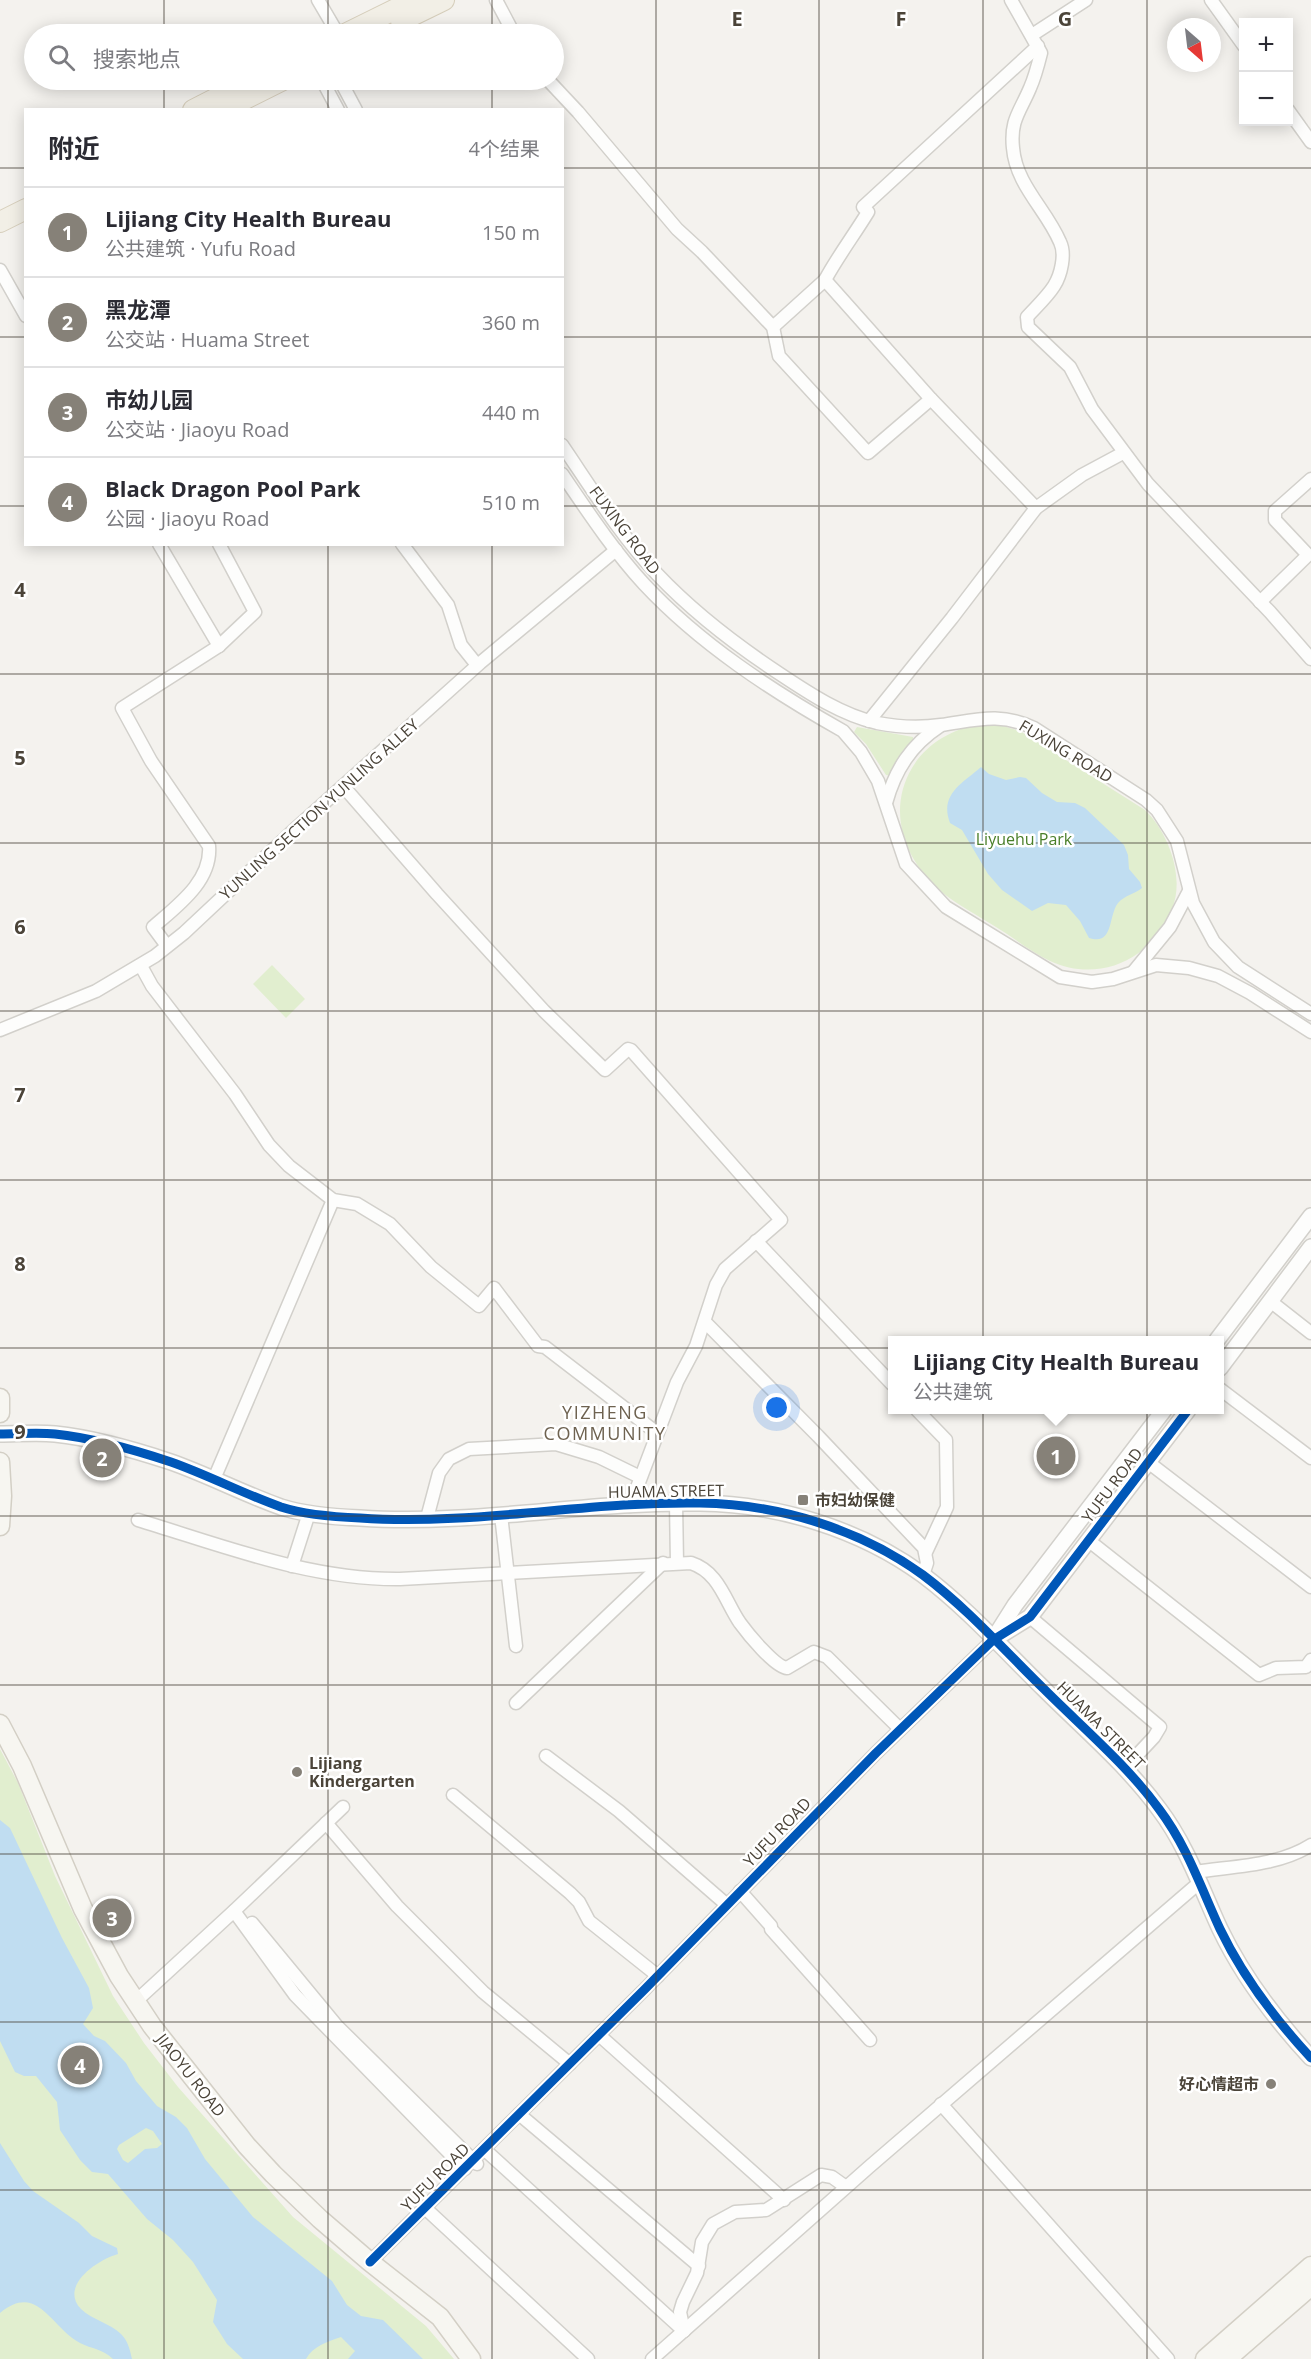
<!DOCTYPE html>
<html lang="zh">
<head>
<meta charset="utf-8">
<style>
	:root { --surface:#fff; --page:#f2f2f3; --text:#2b2b33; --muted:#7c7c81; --line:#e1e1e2; --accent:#868178 }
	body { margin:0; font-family:"Open Sans","Noto Sans SC",sans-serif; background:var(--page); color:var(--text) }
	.controls { position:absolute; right:18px; top:18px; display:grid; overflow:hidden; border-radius:0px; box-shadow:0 3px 15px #0003 }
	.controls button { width:54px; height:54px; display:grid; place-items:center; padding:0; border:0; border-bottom:2px solid var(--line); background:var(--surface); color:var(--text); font:30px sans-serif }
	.compass { position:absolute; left:1167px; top:18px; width:54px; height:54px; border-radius:50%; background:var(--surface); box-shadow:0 3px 15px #0003; rotate:152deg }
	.you { position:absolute; left:777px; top:1408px; width:21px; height:21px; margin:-15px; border:4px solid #fff; border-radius:50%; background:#1a73e8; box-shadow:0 0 0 9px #1a73e833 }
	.badge { display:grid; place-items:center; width:39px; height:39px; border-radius:50%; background:var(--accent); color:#fff; font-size:20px; font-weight:700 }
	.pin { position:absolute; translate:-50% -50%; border:3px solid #fff; box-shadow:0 2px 6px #0006 }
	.popup { position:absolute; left:888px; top:1336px; width:336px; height:78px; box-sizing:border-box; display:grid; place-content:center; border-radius:0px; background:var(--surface); filter:drop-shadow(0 2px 4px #0005); font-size:20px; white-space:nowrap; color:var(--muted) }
	.popup b { font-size:22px; color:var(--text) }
	.popup::after { content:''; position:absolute; left:50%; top:100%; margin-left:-12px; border:12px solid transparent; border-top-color:var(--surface) }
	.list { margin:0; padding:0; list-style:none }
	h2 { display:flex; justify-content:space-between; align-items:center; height:78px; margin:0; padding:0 24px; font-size:26px }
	h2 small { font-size:20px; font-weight:400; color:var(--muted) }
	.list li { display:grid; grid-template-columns:39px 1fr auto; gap:18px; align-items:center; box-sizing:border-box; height:90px; padding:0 24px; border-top:2px solid var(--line) }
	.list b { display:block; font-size:22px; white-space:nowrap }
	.list p { margin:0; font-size:20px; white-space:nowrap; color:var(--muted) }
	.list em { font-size:20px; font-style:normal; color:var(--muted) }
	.icon { flex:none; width:33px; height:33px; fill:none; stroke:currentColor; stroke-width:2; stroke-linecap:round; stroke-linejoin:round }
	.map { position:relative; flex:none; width:1311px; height:2359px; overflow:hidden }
	.search { position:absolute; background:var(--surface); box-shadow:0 3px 15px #0003; left:24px; top:24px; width:540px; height:66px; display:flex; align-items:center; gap:15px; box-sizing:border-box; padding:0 21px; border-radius:33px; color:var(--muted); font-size:22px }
	.panel { position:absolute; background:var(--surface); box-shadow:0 3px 15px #0003; left:24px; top:108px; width:540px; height:438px; border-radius:0px }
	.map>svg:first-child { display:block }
	.green { fill:#e1eecf }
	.water { fill:#c0ddf1; fill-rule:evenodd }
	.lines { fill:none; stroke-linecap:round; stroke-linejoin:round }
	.minor-casing { stroke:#d2d0cb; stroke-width:15 }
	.tertiary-casing { stroke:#d2d0cb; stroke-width:18 }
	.secondary-casing { stroke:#d3cfc5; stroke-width:21 }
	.primary-casing { stroke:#d6cebb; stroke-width:22 }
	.minor { stroke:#fdfdfc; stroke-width:12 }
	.tertiary { stroke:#fdfdfc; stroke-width:15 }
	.secondary { stroke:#f7f6f1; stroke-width:18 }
	.primary { stroke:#f2efe6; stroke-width:20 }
	.cycleway-casing { stroke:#fff; stroke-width:13 }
	.cycleway { stroke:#0057b8; stroke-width:9 }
	.grid { fill:none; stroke:#4b4439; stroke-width:1.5; stroke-opacity:0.55 }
	.poi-dot { fill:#868178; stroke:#fff; stroke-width:2 }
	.labels { text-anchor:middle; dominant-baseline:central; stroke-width:5; stroke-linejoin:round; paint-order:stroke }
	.street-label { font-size:16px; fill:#4b4439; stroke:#fff }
	.park-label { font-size:16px; fill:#4a7f2a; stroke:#fff }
	.poi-label { font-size:16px; font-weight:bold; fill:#4b4439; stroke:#fff; text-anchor:start }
	.neighbourhood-label { font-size:18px; letter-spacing:1.5px; fill:#6e6250; stroke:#fff }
	.grid-label { font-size:20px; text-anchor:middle; font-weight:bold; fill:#4b4439; stroke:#fff; stroke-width:5; stroke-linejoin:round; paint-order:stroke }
</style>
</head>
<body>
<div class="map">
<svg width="1311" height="2359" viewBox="0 0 1311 2359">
	<rect width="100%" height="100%" fill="#f4f2ee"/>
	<!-- green -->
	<g class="green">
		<path d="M978,724L1000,725L1020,731L1145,810C1169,833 1185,878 1172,909C1153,959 1099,984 1050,961C1031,952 1014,938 996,927C979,916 959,906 943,893C905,862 886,812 912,768C926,744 951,730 978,724Z"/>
		<polygon points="857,727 913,737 913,740 891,776 886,775 866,744 854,732"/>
		<polygon points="272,965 305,999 286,1018 253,984"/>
		<polygon points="0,1749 18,1783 55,1876 113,1996 144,2043 178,2087 293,2217 426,2326 454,2359 0,2359"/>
	</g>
	<!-- water -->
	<g class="water">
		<path d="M981,767L989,774L1006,780L1020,777L1026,778L1042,793L1057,802L1075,803L1085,808L1124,845L1128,855L1129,869L1140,882L1142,888C1135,894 1125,895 1118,903C1108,916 1114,946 1089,938L1080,921L1066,905L1048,903L1032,911L1002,890L988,874L962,830L950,823C939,794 963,783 981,767Z"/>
		<path d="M0,1820L10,1828L62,1938L89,1988L93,2008L83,2024L94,2036L105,2041L126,2063L136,2081L157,2106L176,2117L187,2128L205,2159L253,2217L332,2281L347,2305L361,2316L383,2320L423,2359H348L355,2351L341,2337C327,2342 313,2346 306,2359H243L227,2344L213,2322L217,2300L193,2262L173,2240L147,2219L108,2174L92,2172L80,2160L60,2130L57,2102L36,2076H24L15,2072L0,2041ZM146,2128L153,2131L162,2144L157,2148L145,2149L128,2163L123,2160L117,2149L119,2145Z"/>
		<path d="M0,2143L24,2181L33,2191L79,2223L92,2236L117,2248L118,2254C97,2260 59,2286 81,2309C92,2320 110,2323 121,2334C128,2341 130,2350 132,2359H113C103,2349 92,2349 80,2343C50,2327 38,2282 0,2313Z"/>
	</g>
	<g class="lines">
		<defs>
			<g id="minor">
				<polyline points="318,0 338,34"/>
				<polyline points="496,0 514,34"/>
				<path d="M1011,0L1041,53C1038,65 1035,77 1030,88C1020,112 1010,120 1013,148C1016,185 1046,209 1060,242C1066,254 1061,275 1054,286C1047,297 1036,307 1027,317L1028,327L1070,367L1092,409L1148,484L1270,612L1311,659"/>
				<polyline points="1211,0 1244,46"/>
				<polyline points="1032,35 1086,0"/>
				<polyline points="322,80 338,110"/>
				<polyline points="340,80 356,110"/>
				<polyline points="548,80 578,112 677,229 702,252 773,327 779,356 868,453 931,399 1036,508"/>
				<polyline points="1288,110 1311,142"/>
				<polyline points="0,270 26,316"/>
				<path d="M825,280C838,256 854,235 868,212L863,207L1038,46"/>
				<polyline points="773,327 825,280 931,399"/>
				<path d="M562,445C592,489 620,535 657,574C693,612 736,645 780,674C810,694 842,715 877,723C898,727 920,728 941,725C977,720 999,712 1034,728L1146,800L1157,810L1177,841L1193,903L1214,942L1238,967L1311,1014"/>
				<path d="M562,474C588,512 613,550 644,584C700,644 772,691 843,731L861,752L878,781L906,864L946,907L1060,977L1092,982L1113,979L1156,965L1189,968L1218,976L1250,993L1311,1032"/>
				<polyline points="159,544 219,646"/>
				<polyline points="402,544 448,605 461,645 477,665"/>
				<polyline points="1260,602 1308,555 1275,520 1275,511 1311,479"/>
				<polyline points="869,721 952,618 1036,508 1082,475 1123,453"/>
				<polyline points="343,786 437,894 544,1011 605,1070 628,1049 631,1050 781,1220 725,1269 716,1285 696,1346 677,1382 630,1506"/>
				<path d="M886,803C895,770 911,745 940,726"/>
				<path d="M167,946L153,927C177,906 212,881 209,846L151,761L122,708L219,646L255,612L219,544"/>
				<polyline points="141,966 152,986 235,1094 269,1145 289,1166 333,1200 357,1204 390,1224 431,1267 479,1306 494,1288 538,1346 545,1347 657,1433"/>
				<polyline points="1134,971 1170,927 1189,891"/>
				<polyline points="0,1030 96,991 155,956 184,933 294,830 480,663 616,550"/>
				<polyline points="756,1241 892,1384"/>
				<polyline points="1270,1301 1311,1333"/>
				<polyline points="705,1322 818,1436 924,1548 927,1563 923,1575"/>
				<polyline points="1220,1389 1311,1458"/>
				<polyline points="917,1410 946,1440 947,1507 926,1552"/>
				<polyline points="1148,1462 1311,1587"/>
				<polyline points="214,1479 333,1200"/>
				<polyline points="676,1503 677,1563"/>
				<polyline points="501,1515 516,1646"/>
				<polyline points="427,1518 439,1473 449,1459 469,1449 556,1444 599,1457 640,1477"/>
				<path d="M138,1520C224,1546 310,1580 400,1579L691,1563C719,1572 725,1601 740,1623C748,1634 775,1667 787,1668L814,1652L827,1657L900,1729"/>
				<polyline points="1088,1540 1259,1675 1276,1668 1306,1667 1311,1660"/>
				<polyline points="292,1566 309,1513"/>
				<polyline points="1030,1617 1160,1727 1154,1737 1124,1769"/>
				<polyline points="516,1703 663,1563"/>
				<polyline points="546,1756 619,1811 727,1905"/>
				<polyline points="453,1795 570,1893 579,1902 589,1921 658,1976"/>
				<polyline points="326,1823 397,1906 483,1992 570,2064"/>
				<path d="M1195,1872C1234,1866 1278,1866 1311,1845"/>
				<polyline points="740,1891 771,1926 771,1929 870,2040"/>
				<polyline points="234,1911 295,1995 465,2169"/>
				<polyline points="252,1923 337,2026 477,2164"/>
				<polyline points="135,2002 234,1911 343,1807"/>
				<polyline points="599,2035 784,2200"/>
				<polyline points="941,2104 1168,2359"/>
				<polyline points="519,2114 699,2266"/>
				<polyline points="484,2149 684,2331"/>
				<polyline points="425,2208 588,2359"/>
				<polyline points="370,2262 645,1989 876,1753 993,1640"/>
				<polyline points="684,2331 680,2312 683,2302 697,2273 702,2242 713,2224 735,2212 766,2210 821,2175 832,2177 846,2187"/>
				<polyline points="652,2359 869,2167 1200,1882"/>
			</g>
			<g id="tertiary">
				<polyline points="1217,1340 1311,1216"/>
				<polyline points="1220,1368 1311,1247"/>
				<path d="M0,1434C18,1434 37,1432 55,1434C94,1438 135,1450 171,1462C208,1475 244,1494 281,1507C306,1515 334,1517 360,1518C473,1526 587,1501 700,1503C778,1504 860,1529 923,1575C967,1608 1005,1651 1044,1689C1083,1728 1127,1765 1159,1809C1187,1846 1201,1888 1220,1929C1243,1977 1275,2019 1311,2058"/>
				<polyline points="996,1635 1015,1605 1164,1410"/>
				<polyline points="993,1640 1030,1617 1188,1410"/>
			</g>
			<g id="secondary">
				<polyline points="0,1398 0,1413"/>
				<polyline points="0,1462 2,1496 0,1526"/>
				<polyline points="0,1724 22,1766 83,1909 119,1976 152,2026 247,2146 273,2174 320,2219 370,2262 440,2317 471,2359"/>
				<polyline points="1205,2359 1311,2266"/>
				<polyline points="1227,2359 1311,2286"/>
			</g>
			<g id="primary">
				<polyline points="401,21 444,0"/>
				<polyline points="345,34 414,0"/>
				<polyline points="193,110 238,87"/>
				<polyline points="223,110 283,80"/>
				<polyline points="0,222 26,209"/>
			</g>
		</defs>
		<!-- minor casing -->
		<use href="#minor" class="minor-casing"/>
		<!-- tertiary casing -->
		<use href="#tertiary" class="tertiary-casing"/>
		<!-- secondary casing -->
		<use href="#secondary" class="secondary-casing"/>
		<!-- primary casing -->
		<use href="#primary" class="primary-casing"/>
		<!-- minor -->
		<use href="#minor" class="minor"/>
		<!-- tertiary -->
		<use href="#tertiary" class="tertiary"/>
		<!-- secondary -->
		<use href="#secondary" class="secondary"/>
		<!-- primary -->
		<use href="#primary" class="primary"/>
		<defs>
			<g id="cycleway">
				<path d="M0,1434C18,1434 37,1432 55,1434C94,1438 135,1450 171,1462C208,1475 244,1494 281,1507C306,1515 334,1517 360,1518C473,1526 587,1501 700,1503C778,1504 860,1529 923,1575C967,1608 1005,1651 1044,1689C1083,1728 1127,1765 1159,1809C1187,1846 1201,1888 1220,1929C1243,1977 1275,2019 1311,2058"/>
				<polyline points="370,2262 645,1989 876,1753 993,1640 1030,1617 1188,1410"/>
			</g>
		</defs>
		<!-- cycleway casing -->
		<use href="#cycleway" class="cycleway-casing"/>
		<!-- cycleway -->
		<use href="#cycleway" class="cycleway"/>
	</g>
	<!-- grid -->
	<path class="grid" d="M164,0V34M328,0V34M492,0V34M656,0V2359M819,0V2359M983,0V2359M1147,0V2359M164,80V110M328,80V110M492,80V110M0,168H26M562,168H1311M0,337H26M562,337H1311M0,506H26M562,506H1311M164,544V2359M328,544V2359M492,544V2359M0,674H1311M0,843H1311M0,1011H1311M0,1180H1311M0,1348H1311M0,1516H1311M0,1685H1311M0,1854H1311M0,2022H1311M0,2190H1311"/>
	<!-- markers -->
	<g class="poi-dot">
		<rect x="797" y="1494" width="12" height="12" rx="3"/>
		<circle cx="297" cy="1772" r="6"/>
		<circle cx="1271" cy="2084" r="6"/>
	</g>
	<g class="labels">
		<!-- street labels -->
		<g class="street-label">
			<text transform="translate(625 530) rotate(53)">FUXING ROAD</text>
			<text transform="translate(1066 751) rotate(31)">FUXING ROAD</text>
			<text transform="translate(319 809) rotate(-42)">YUNLING SECTION YUNLING ALLEY</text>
			<text transform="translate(1112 1485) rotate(-53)">YUFU ROAD</text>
			<text transform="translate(666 1491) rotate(-1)">HUAMA STREET</text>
			<text transform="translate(1101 1725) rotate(45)">HUAMA STREET</text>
			<text transform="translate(777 1832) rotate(-46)">YUFU ROAD</text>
			<text transform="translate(191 2075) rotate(52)">JIAOYU ROAD</text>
			<text transform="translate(435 2177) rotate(-45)">YUFU ROAD</text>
		</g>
		<!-- park labels -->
		<g class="park-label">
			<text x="1024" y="839">Liyuehu Park</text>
		</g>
		<!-- poi labels -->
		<g class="poi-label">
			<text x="815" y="1500">市妇幼保健</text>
			<text x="309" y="1763">Lijiang<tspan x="309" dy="18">Kindergarten</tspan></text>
			<text x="1259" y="2084" text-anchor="end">好心情超市</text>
		</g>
		<!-- neighbourhood labels -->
		<g class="neighbourhood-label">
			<text x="605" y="1412">YIZHENG<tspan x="605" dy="21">COMMUNITY</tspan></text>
		</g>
	</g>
	<g class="grid-label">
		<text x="737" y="26">E</text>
		<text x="901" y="26">F</text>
		<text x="1065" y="26">G</text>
		<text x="20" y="597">4</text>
		<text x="20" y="765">5</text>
		<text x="20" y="934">6</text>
		<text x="20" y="1102">7</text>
		<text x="20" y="1271">8</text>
		<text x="20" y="1439">9</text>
	</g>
</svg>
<div class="controls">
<button>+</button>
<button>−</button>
</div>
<svg class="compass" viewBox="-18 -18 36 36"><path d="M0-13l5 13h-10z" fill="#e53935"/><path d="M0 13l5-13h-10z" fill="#7c7c81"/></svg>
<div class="you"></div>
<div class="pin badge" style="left:1056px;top:1456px">1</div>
<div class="popup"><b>Lijiang City Health Bureau</b>公共建筑</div>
<div class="pin badge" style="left:102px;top:1458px">2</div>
<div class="pin badge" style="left:112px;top:1918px">3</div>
<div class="pin badge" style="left:80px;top:2065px">4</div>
<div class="search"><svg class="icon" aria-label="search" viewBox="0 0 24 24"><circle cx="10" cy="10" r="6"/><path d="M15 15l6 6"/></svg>搜索地点</div>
<section class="panel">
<h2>附近<small>4个结果</small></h2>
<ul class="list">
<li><span class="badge">1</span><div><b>Lijiang City Health Bureau</b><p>公共建筑 · Yufu Road</p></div><em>150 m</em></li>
<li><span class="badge">2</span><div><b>黑龙潭</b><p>公交站 · Huama Street</p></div><em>360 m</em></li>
<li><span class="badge">3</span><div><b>市幼儿园</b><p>公交站 · Jiaoyu Road</p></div><em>440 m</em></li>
<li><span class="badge">4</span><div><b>Black Dragon Pool Park</b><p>公园 · Jiaoyu Road</p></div><em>510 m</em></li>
</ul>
</section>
</div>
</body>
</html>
